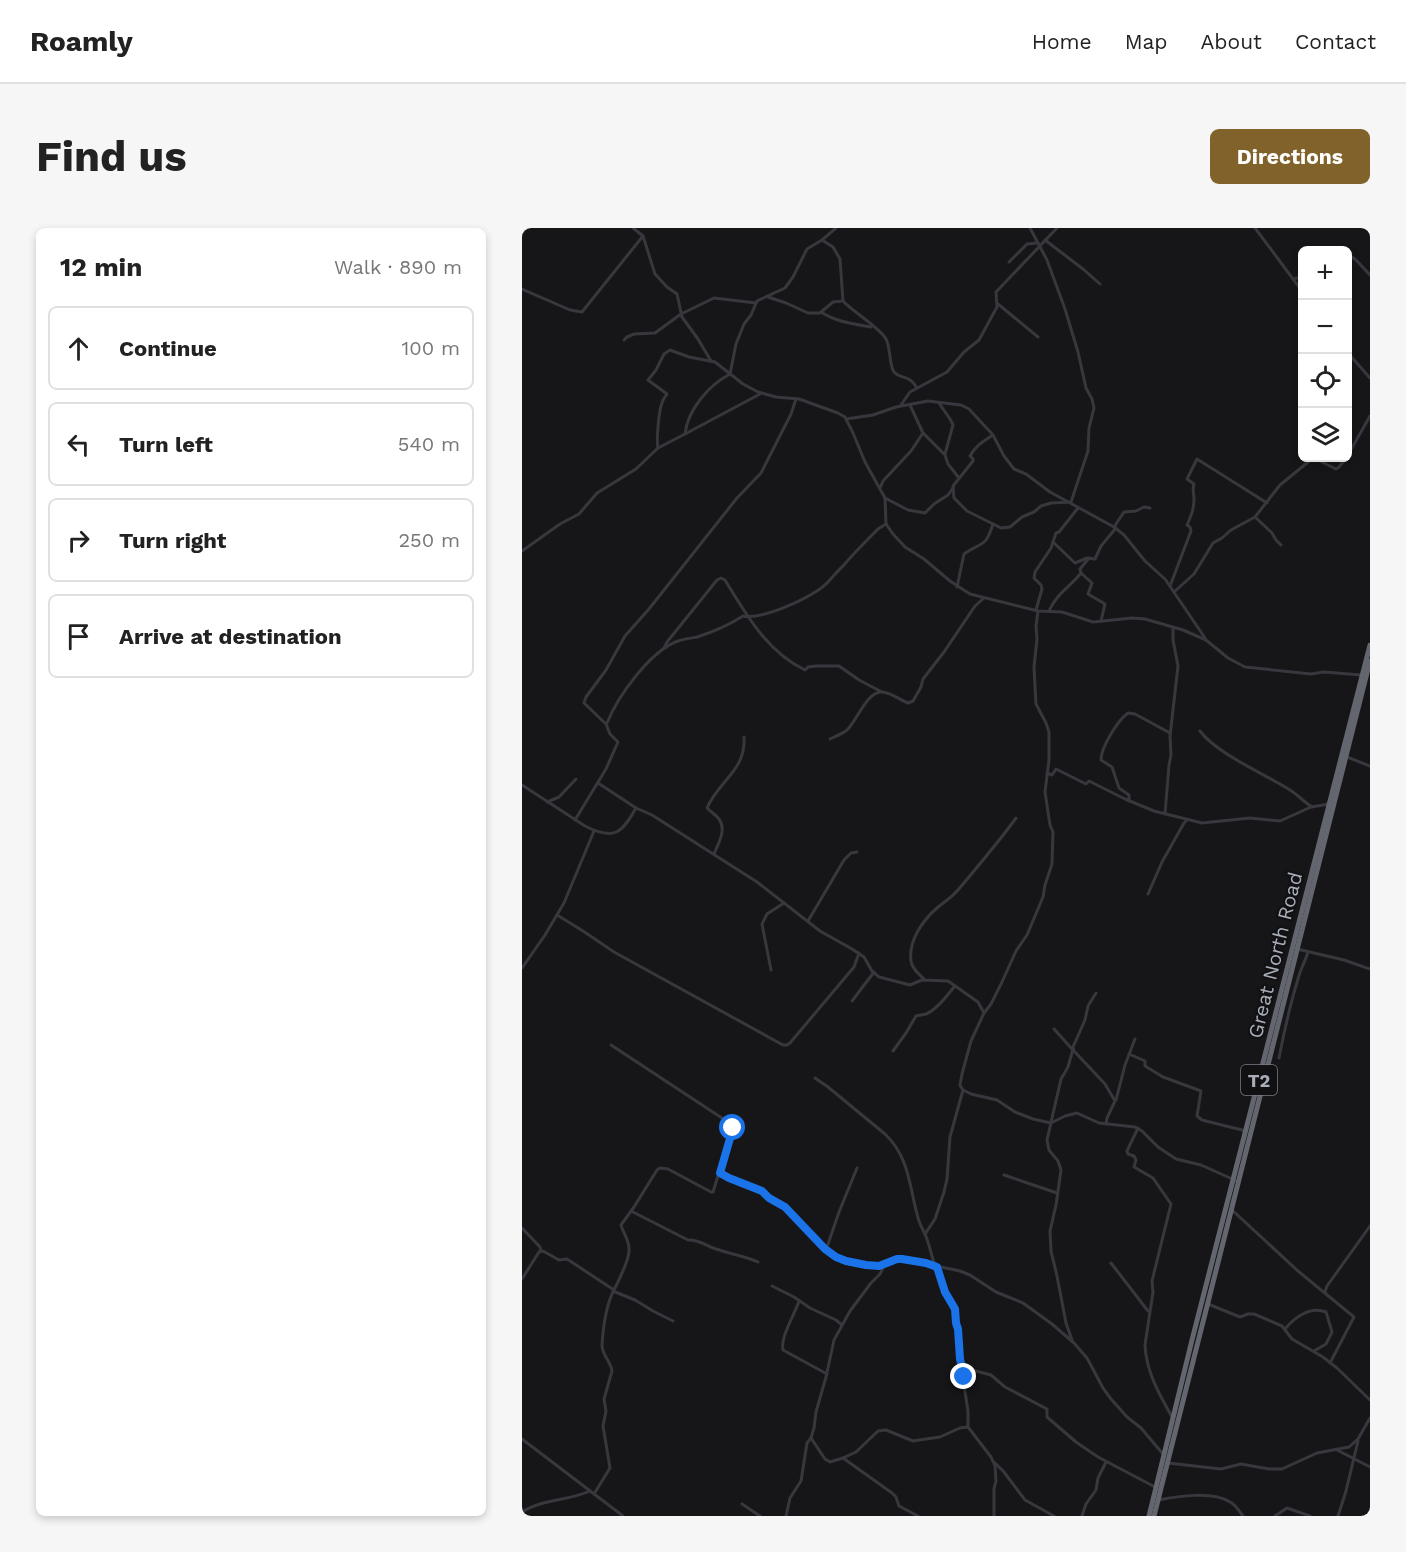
<!DOCTYPE html>
<html lang="en">
<head>
<meta charset="utf-8">
<style>
	:root { --surface:#fff; --page:#f6f6f6; --text:#222; --muted:#767676; --line:#e0e0e0; --accent:#80622a }
	body { margin:0; font-family:"Work Sans",sans-serif; background:var(--page); color:var(--text) }
	.controls { position:absolute; right:18px; top:18px; display:grid; overflow:hidden; border-radius:9px; box-shadow:0 3px 9px #0003 }
	.controls button { width:54px; height:54px; display:grid; place-items:center; padding:0; border:0; border-bottom:2px solid var(--line); background:var(--surface); color:var(--text); font:30px sans-serif }
	.stop { position:absolute; width:18px; height:18px; margin:-14px; border:4px solid #1a73e8; border-radius:50%; background:#fff }
	.stop.end { background:#1a73e8; border-color:#fff; box-shadow:0 2px 6px #0008 }
	.list { margin:0; padding:0; list-style:none }
	h2 { display:flex; justify-content:space-between; align-items:center; height:78px; margin:0; padding:0 24px; font-size:26px }
	h2 small { font-size:20px; font-weight:400; color:var(--muted) }
	.list li { display:grid; grid-template-columns:39px 1fr auto; gap:18px; align-items:center; box-sizing:border-box; height:84px; margin:0 12px 12px; padding:0 12px; border:2px solid var(--line); border-radius:9px }
	.list b { display:block; font-size:22px; white-space:nowrap }
	.list em { font-size:20px; font-style:normal; color:var(--muted) }
	.icon { flex:none; width:33px; height:33px; fill:none; stroke:currentColor; stroke-width:2; stroke-linecap:round; stroke-linejoin:round }
	.map { position:relative; flex:none; width:848px; height:1288px; overflow:hidden; border-radius:9px }
	header { display:flex; align-items:center; gap:36px; box-sizing:border-box; height:84px; padding:0 30px; background:var(--surface); border-bottom:2px solid var(--line) }
	header strong { font-size:28px }
	nav { display:flex; gap:33px; margin-inline-start:auto; font-size:21px }
	.intro { display:flex; align-items:center; justify-content:space-between; box-sizing:border-box; height:144px; padding:0 36px }
	h1 { margin:0; font-size:42px }
	.button { padding:15px 27px; border-radius:9px; background:var(--accent); color:#fff; font-size:21px; font-weight:700 }
	main { display:flex; gap:36px; padding:0 36px }
	aside { flex:1; background:var(--surface); border-radius:9px; box-shadow:0 3px 9px #0003 }
	.map>svg:first-child { display:block }
	.lines { fill:none; stroke-linecap:round; stroke-linejoin:round }
	.minor { stroke:#37383d; stroke-width:3 }
	.highway { stroke:#63666e; stroke-width:5 }
	.route { stroke:#1a73e8; stroke-width:8 }
	.labels { text-anchor:middle; dominant-baseline:central; stroke-width:4.5; stroke-linejoin:round; paint-order:stroke }
	.shield { fill:#111113; stroke:#7b7e86; stroke-width:1.5 }
	.shield-label { font-size:18px; font-weight:bold; fill:#a8adb8 }
	.street-label { font-size:20px; fill:#a8adb8; stroke:#111113 }
</style>
</head>
<body>
<header>
<strong>Roamly</strong>
<nav><a>Home</a><a>Map</a><a>About</a><a>Contact</a></nav>
</header>
<div class="intro"><h1>Find us</h1><a class="button">Directions</a></div>
<main>
<aside>
<h2>12 min<small>Walk · 890 m</small></h2>
<ul class="list">
<li><svg class="icon" aria-label="ahead" viewBox="0 0 24 24"><path d="M12 20V5M6 11l6-6 6 6"/></svg><div><b>Continue</b></div><em>100 m</em></li>
<li><svg class="icon" aria-label="left" viewBox="0 0 24 24"><path d="M17 20v-9H6M10 6l-5 5 5 5"/></svg><div><b>Turn left</b></div><em>540 m</em></li>
<li><svg class="icon" aria-label="right" viewBox="0 0 24 24"><path d="M7 20v-9h11M14 6l5 5-5 5"/></svg><div><b>Turn right</b></div><em>250 m</em></li>
<li><svg class="icon" aria-label="arrive" viewBox="0 0 24 24"><path d="M6 21V4h12l-3 4 3 4H6"/></svg><div><b>Arrive at destination</b></div></li>
</ul>
</aside>
<div class="map">
<svg width="848" height="1288" viewBox="0 0 848 1288">
	<rect width="100%" height="100%" fill="#161618"/>
	<g class="lines">
		<!-- minor -->
		<g class="minor">
			<polyline points="111,0 121,8 133,46 145,59 155,66 160,89 176,111 189,133"/>
			<polyline points="733,0 780,63"/>
			<path d="M300,12L311,19L318,31L321,73C331,84 357,99 364,111C369,121 367,137 372,144C380,152 387,146 395,160"/>
			<polyline points="523,12 561,41 578,56"/>
			<polyline points="809,22 817,20 821,22"/>
			<polyline points="826,26 834,32 848,47"/>
			<polyline points="487,34 505,16 515,15"/>
			<polyline points="771,51 780,49"/>
			<polyline points="0,61 48,82 60,84 121,8"/>
			<polyline points="246,69 264,75 286,85 298,85 311,74 321,73"/>
			<polyline points="476,76 516,109"/>
			<path d="M299,84C314,94 332,96 349,99"/>
			<polyline points="102,112 105,109 112,106 133,105 159,86 192,70 234,75"/>
			<polyline points="826,125 848,150"/>
			<polyline points="208,146 214,116 222,96 229,87 235,73 263,60 271,49 285,21 300,12 314,0"/>
			<polyline points="417,175 428,191 431,197 423,226"/>
			<polyline points="379,177 388,164 425,144 442,124 457,112 475,79 474,64 535,0"/>
			<polyline points="388,177 401,205 423,227 426,236 437,250"/>
			<polyline points="324,191 351,187 374,179 406,173 439,177 447,181 471,207 482,228 492,241 504,246 528,264 592,299 602,307 623,333 643,351 683,410"/>
			<polyline points="163,206 238,166"/>
			<path d="M471,207C462,213 453,218 448,228L451,231V233L431,258L432,270L445,283L479,300L488,299L500,289L512,284L519,278L529,275L549,274L566,223L567,200L572,180L570,171L564,160L556,124L543,81L525,32L508,0"/>
			<path d="M136,220C134,213 137,182 140,175C141,171 143,169 145,166L126,152L134,142L142,126L148,122L167,129L193,134L221,156L236,164L254,169L277,171L316,185L323,189L331,205L343,234L363,270L364,296L371,306L383,319L402,331L428,353L448,366L516,383L540,384L571,394L610,390L623,391L661,402L684,412L706,430L723,439L789,446L802,444L839,447"/>
			<polyline points="826,227 848,188"/>
			<polyline points="792,230 814,241 817,239 824,230"/>
			<polyline points="358,260 361,253 389,223 401,205"/>
			<polyline points="363,270 386,282 403,285 412,276 426,267 431,260"/>
			<polyline points="733,289 750,305 754,312 759,317"/>
			<polyline points="592,299 602,284 614,283 622,279 628,280"/>
			<polyline points="531,314 553,335 565,330 573,331 579,318 594,300"/>
			<path d="M0,323L38,296L57,286L75,265L114,241L136,220L163,206C166,181 187,157 208,146"/>
			<polyline points="559,345 570,355 566,366 583,376 579,393"/>
			<path d="M648,358L669,303L668,299L665,297C669,288 672,281 672,271C672,265 670,262 672,256L665,251L675,231L745,275"/>
			<path d="M435,359L442,326C460,313 463,321 471,296"/>
			<polyline points="652,364 672,346 691,315 700,310 709,302 733,289 758,257 791,230"/>
			<polyline points="514,382 520,361 519,357 512,350 513,344 529,320 534,305 537,304 556,280"/>
			<polyline points="516,383 514,398 515,411 512,439 514,476 524,495 527,504 527,532 523,564 528,597 531,604 530,636 523,657 521,669 505,707 494,723 480,754 469,776 462,785 449,813 440,846 438,857 439,859 441,862 449,866 475,872 493,884 511,891 529,895 543,888 555,885 577,895 613,899 620,903 636,919 654,931 679,937 717,954"/>
			<path d="M527,383C535,365 548,359 559,345L558,341L567,330"/>
			<path d="M142,420L145,414L195,352L199,350L203,352C224,386 245,424 283,442L286,439L294,438H317L337,452L360,464"/>
			<path d="M85,495C96,468 128,423 156,413C162,411 169,410 175,409C191,404 207,397 221,388C240,392 282,372 298,361C307,355 313,345 321,338C332,325 344,313 356,301L364,296"/>
			<path d="M678,503C695,526 743,546 768,562C776,567 782,574 790,579"/>
			<path d="M308,511C314,508 320,506 325,502C334,494 346,462 360,464C368,464 378,472 386,475L391,473L399,459L401,451L422,424L453,378L462,370"/>
			<polyline points="825,529 848,538"/>
			<polyline points="525,545 530,547 534,541 564,556 567,553 603,571 632,583 680,595 728,590 758,593 789,579 807,576"/>
			<polyline points="76,555 114,580 130,587 235,654 298,703 330,721 342,729 350,743 357,749 388,757 400,752 426,753 456,774 462,785"/>
			<path d="M0,557L63,598C92,613 100,605 114,580"/>
			<path d="M607,573V567L597,560L590,539L579,532C579,519 596,492 606,485L613,486L648,505"/>
			<polyline points="25,574 37,569 54,551"/>
			<polyline points="643,586 647,537 649,527 648,508 656,438 651,412 651,401"/>
			<polyline points="53,592 84,541 96,514 88,506 84,496 62,475 64,469 84,442 103,408 127,381 215,270 239,245 269,186 274,171"/>
			<path d="M192,626C196,616 205,602 197,591C194,587 189,584 185,580C197,552 224,543 222,509"/>
			<polyline points="626,666 640,634 662,595 665,592"/>
			<polyline points="35,687 61,703 92,724 261,817 265,817 268,815 332,739 337,725"/>
			<polyline points="286,693 322,632 329,625 335,624"/>
			<polyline points="775,721 822,732 848,741"/>
			<polyline points="0,740 23,707 42,675 72,603"/>
			<polyline points="249,742 240,696 245,686 262,675"/>
			<path d="M402,751C397,746 390,741 389,733C386,713 401,692 415,680C422,674 430,669 436,662C456,638 476,615 494,590"/>
			<polyline points="574,765 566,778 563,792 551,819 552,823 583,856 593,873 585,890 584,896"/>
			<polyline points="330,773 352,744"/>
			<polyline points="532,801 550,821"/>
			<path d="M371,823L384,805L394,788C397,787 401,787 404,786C415,782 426,766 433,758"/>
			<polyline points="607,826 623,833 623,838 641,849 679,863 675,888 680,892 724,903"/>
			<path d="M757,830C762,804 768,777 776,751C778,742 783,734 786,724"/>
			<path d="M293,850L306,859L363,906C389,931 387,961 397,993C399,999 403,1005 405,1011C408,1020 410,1029 413,1038"/>
			<polyline points="594,872 603,837 613,811"/>
			<path d="M616,900L605,923L606,926L612,928L614,932L612,939L631,950L649,976L630,1053L631,1064L623,1117C624,1143 637,1166 650,1189"/>
			<path d="M198,944C210,952 224,955 236,961C241,963 243,967 247,970C251,972 256,974 259,976C289,996 295,1028 335,1035C344,1037 353,1038 363,1036"/>
			<polyline points="482,947 535,965"/>
			<polyline points="710,982 776,1043 832,1089 808,1135"/>
			<path d="M109,983L166,1012C177,1011 184,1018 194,1021C208,1026 223,1028 236,1034"/>
			<polyline points="0,1000 18,1019 19,1023"/>
			<polyline points="403,1006 413,991 422,964 425,951 428,909 441,862"/>
			<polyline points="304,1022 317,984 335,940"/>
			<polyline points="589,1035 626,1083"/>
			<polyline points="416,1040 424,1064 433,1081 438,1131 446,1183 446,1199 469,1229 473,1238 474,1253 472,1261 472,1288"/>
			<polyline points="0,1051 17,1024 21,1023 37,1032 45,1031 92,1062"/>
			<polyline points="250,1058 272,1069 288,1080 314,1092 320,1097"/>
			<polyline points="91,1063 113,1072 131,1083 151,1093"/>
			<polyline points="803,1064 805,1058 848,998"/>
			<path d="M277,1073C273,1086 258,1109 261,1122L305,1146"/>
			<polyline points="686,1076 718,1089 726,1086 732,1086 760,1098 770,1111 801,1129 815,1140 848,1172"/>
			<path d="M763,1101C773,1089 788,1078 804,1084L810,1104L804,1116L792,1123"/>
			<polyline points="550,1112 544,1095 535,1048 529,1023 528,1003 534,977 539,942 536,933 527,922 525,912 539,851 546,839 551,821"/>
			<polyline points="440,1135 450,1142 469,1147 483,1159 525,1181 525,1189 554,1214 576,1229 633,1259"/>
			<polyline points="289,1210 303,1231 308,1234 321,1230 334,1224 356,1203 364,1202 391,1213 397,1212 418,1209 438,1200 446,1199"/>
			<polyline points="0,1211 101,1288"/>
			<polyline points="815,1222 848,1239"/>
			<polyline points="321,1230 370,1265 374,1269 377,1278 396,1288"/>
			<polyline points="472,1234 482,1244 503,1272 532,1288"/>
			<polyline points="646,1235 699,1241 719,1236 747,1241 760,1241 795,1225 827,1219 836,1211 848,1190"/>
			<path d="M72,1266L88,1240L81,1198L84,1183L82,1171L90,1143C89,1134 80,1127 80,1117C81,1101 84,1077 92,1062C96,1054 107,1032 107,1023C108,1013 101,1005 99,997L112,979L135,942L138,940L146,941L189,964H191L211,900L209,896L89,817"/>
			<path d="M637,1272C656,1268 691,1263 708,1274C714,1277 717,1283 721,1288"/>
			<polyline points="220,1276 238,1288"/>
			<path d="M0,1284C20,1271 46,1273 68,1263"/>
			<polyline points="264,1288 268,1270 279,1253 285,1215 289,1210 292,1200 294,1184 304,1149 312,1112 328,1083 349,1055 358,1046 363,1036 375,1031 380,1031 438,1043 448,1047 474,1064 501,1075 530,1096 552,1115 565,1130 581,1160 589,1171 605,1189 619,1200 641,1226"/>
			<polyline points="560,1288 564,1276 574,1262 576,1250 584,1234"/>
			<polyline points="753,1288 765,1280 788,1288"/>
			<polyline points="816,1288 824,1263 836,1213"/>
		</g>
		<!-- highway -->
		<g class="highway">
			<polyline points="627,1288 670,1112 848,417"/>
			<polyline points="632,1288 848,433"/>
		</g>
	</g>
	<g class="lines">
		<!-- route -->
		<polyline class="route" points="211,900 198,945 207,950 240,963 247,970 263,979 303,1021 314,1029 324,1033 344,1037 357,1038 375,1031 380,1031 404,1035 415,1039 423,1064 433,1081 434,1095 436,1101 438,1131 442,1149"/>
	</g>
	<g class="labels">
		<!-- shield labels -->
		<rect class="shield" x="719" y="837" width="36" height="30" rx="4.5"/>
		<g class="shield-label">
			<text x="737" y="852">T2</text>
		</g>
		<!-- street labels -->
		<g class="street-label">
			<text transform="translate(753 727) rotate(-76)">Great North Road</text>
		</g>
	</g>
</svg>
<div class="controls">
<button>+</button>
<button>−</button>
<button><svg class="icon" aria-label="locate" viewBox="0 0 24 24"><circle cx="12" cy="12" r="6"/><path d="M12 2v4M12 18v4M2 12h4M18 12h4"/></svg></button>
<button><svg class="icon" aria-label="layers" viewBox="0 0 24 24"><path d="M12 4l9 5-9 5-9-5zM3 14l9 5 9-5"/></svg></button>
</div>
<div class="stop" style="left:211px;top:900px"></div>
<div class="stop end" style="left:442px;top:1149px"></div>
</div>
</main>
</body>
</html>
